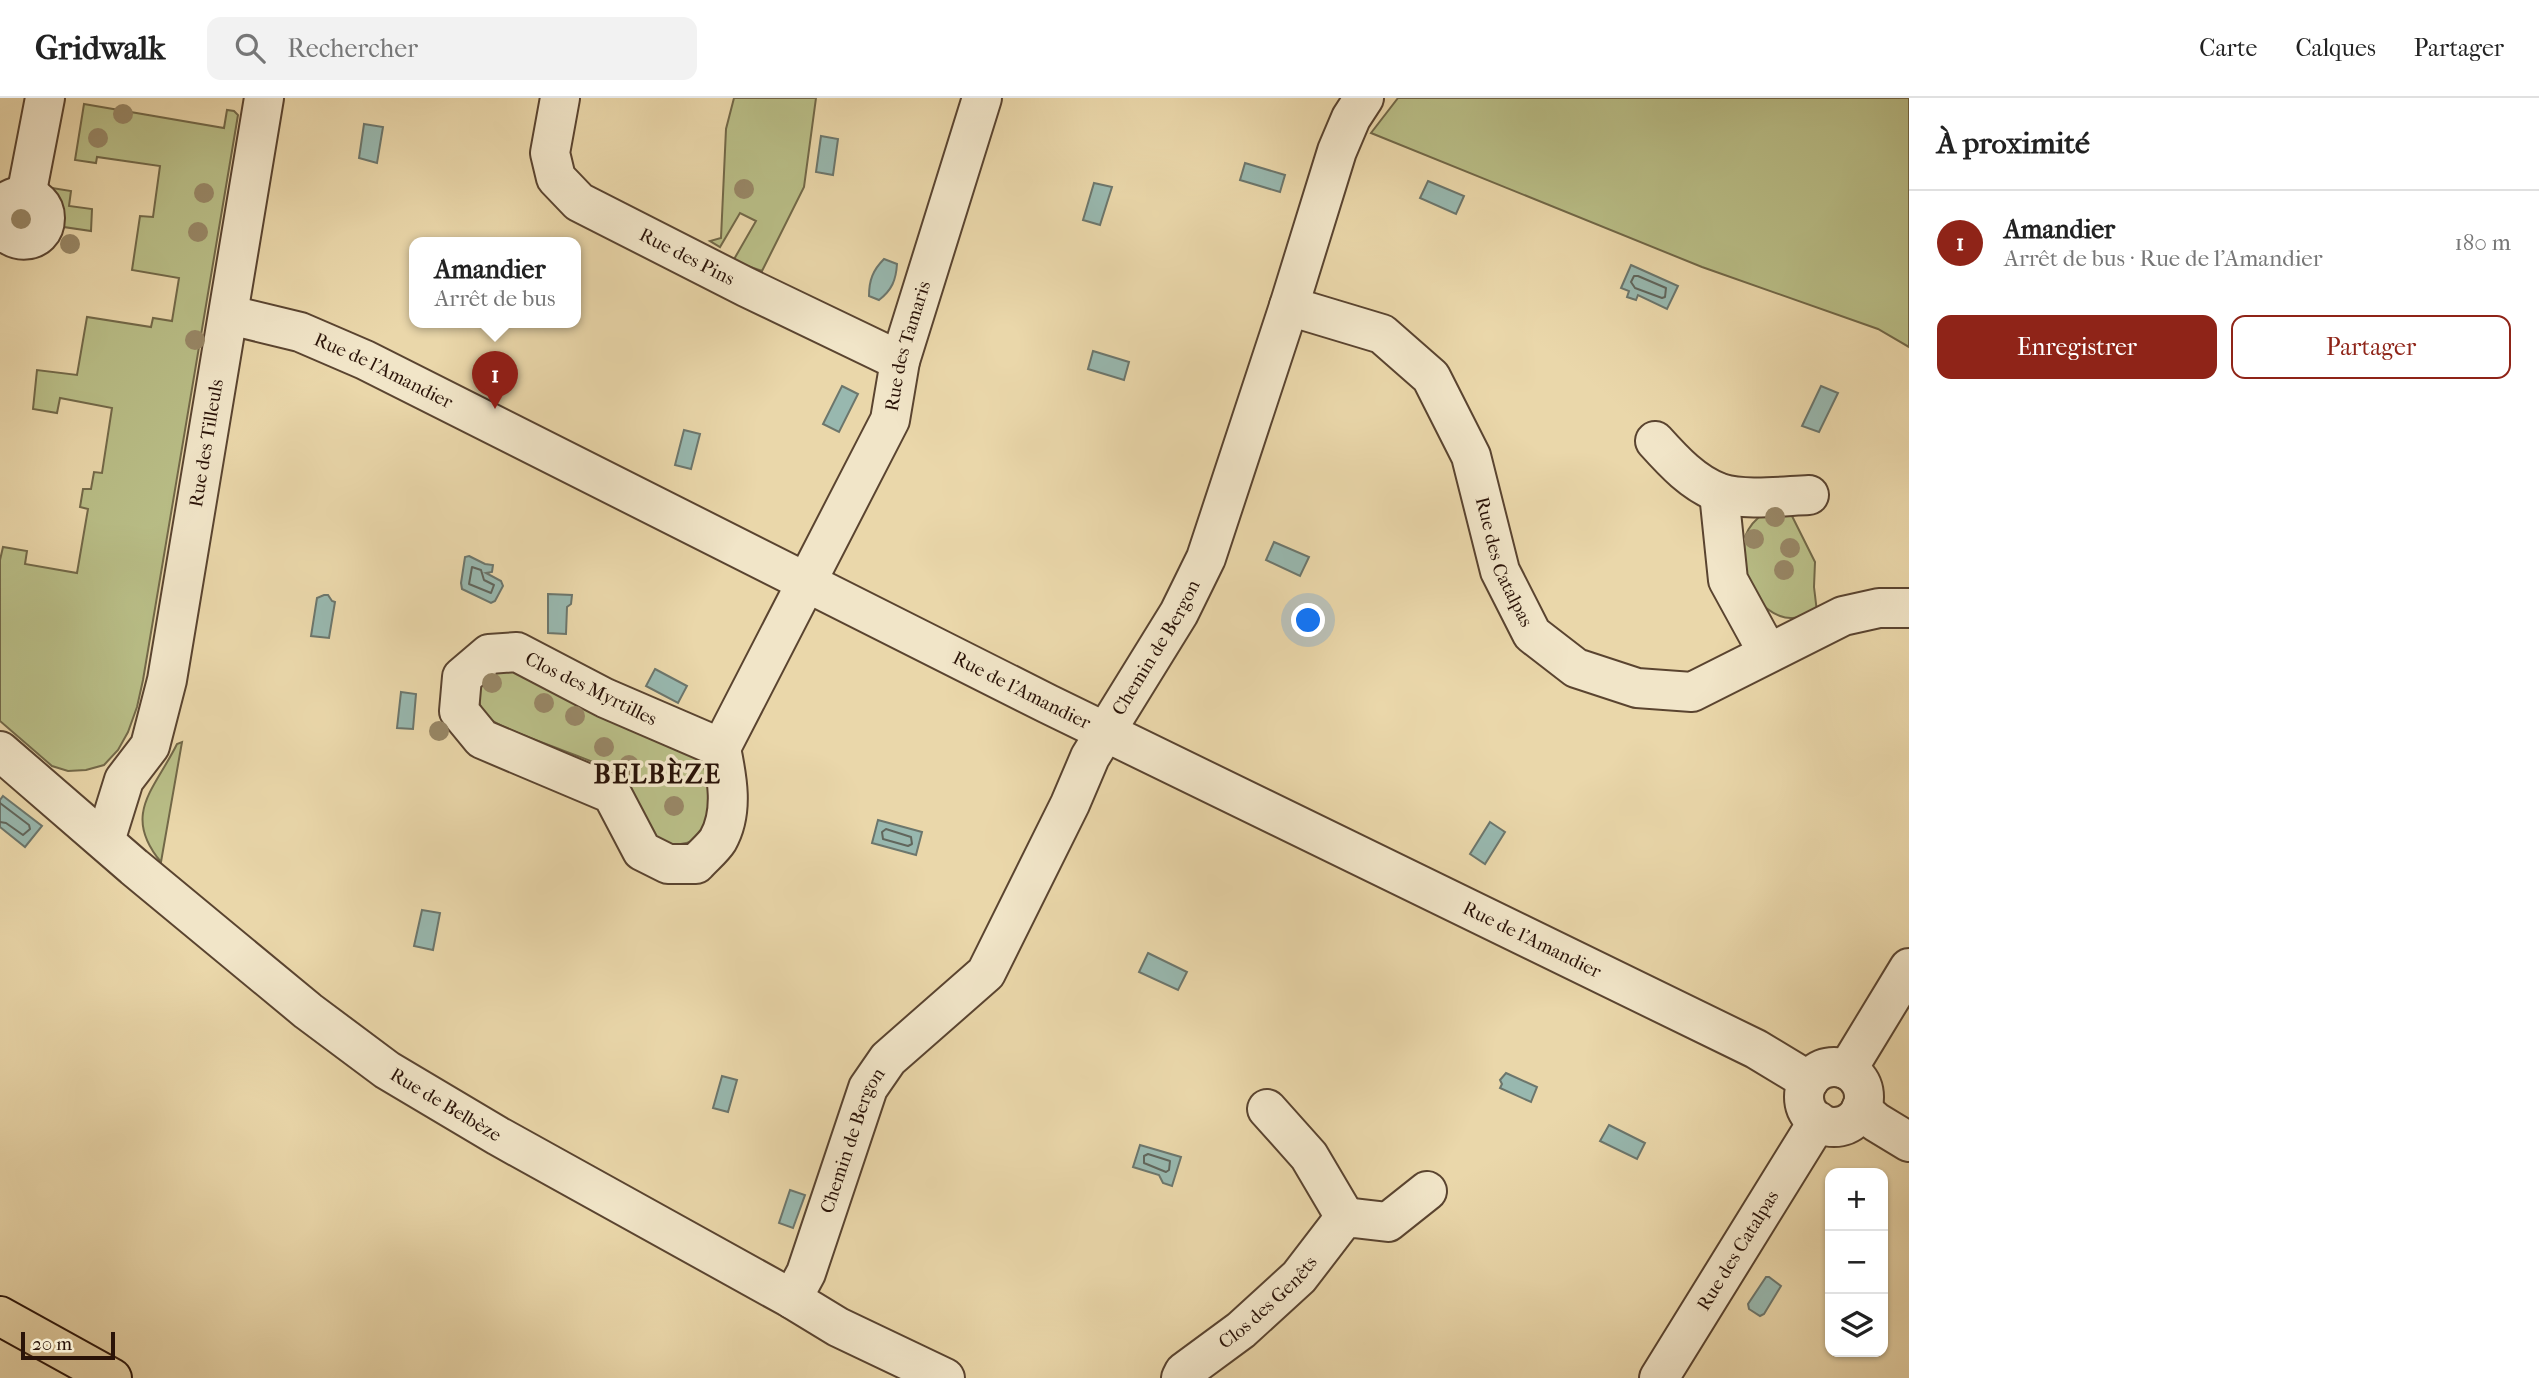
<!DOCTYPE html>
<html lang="fr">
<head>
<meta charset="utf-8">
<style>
	:root { --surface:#fff; --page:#f2f2f2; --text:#222; --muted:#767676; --line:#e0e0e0; --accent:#8f2418 }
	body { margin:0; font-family:"IM FELL French Canon",serif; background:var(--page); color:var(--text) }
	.controls { position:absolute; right:21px; bottom:21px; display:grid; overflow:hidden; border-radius:14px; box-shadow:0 2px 5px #0004 }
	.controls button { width:63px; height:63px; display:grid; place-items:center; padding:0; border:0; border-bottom:2px solid var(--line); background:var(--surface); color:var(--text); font:35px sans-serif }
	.scale { position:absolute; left:21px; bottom:18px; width:94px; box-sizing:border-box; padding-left:7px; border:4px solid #2a1308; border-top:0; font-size:19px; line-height:24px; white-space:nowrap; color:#2a1308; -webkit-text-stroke:5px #f1e5c8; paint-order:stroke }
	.you { position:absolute; left:1309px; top:523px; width:24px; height:24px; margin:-18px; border:5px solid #fff; border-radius:50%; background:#1a73e8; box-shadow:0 0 0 10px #1a73e833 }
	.badge { display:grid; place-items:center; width:46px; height:46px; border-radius:50%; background:var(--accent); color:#fff; font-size:23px; font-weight:700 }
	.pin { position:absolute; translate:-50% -58px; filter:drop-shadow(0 2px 4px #0008) }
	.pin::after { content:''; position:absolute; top:37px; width:24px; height:21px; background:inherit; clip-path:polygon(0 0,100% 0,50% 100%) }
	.popup { position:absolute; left:409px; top:139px; width:172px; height:91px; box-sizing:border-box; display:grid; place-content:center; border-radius:14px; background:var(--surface); filter:drop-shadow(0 2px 5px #0005); font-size:23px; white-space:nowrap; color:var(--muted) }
	.popup b { font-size:26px; color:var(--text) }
	.popup::after { content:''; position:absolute; left:50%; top:100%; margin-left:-14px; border:14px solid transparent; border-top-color:var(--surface) }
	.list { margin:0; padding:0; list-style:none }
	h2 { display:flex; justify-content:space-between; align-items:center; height:91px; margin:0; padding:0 28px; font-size:30px }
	h2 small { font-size:23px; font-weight:400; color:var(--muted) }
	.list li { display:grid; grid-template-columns:46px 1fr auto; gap:21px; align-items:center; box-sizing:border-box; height:105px; padding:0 28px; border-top:2px solid var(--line) }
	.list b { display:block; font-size:26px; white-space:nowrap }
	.list p { margin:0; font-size:23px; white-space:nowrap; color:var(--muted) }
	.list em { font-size:23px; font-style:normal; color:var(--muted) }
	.actions { display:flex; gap:14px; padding:21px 28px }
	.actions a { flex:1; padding:16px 0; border:2px solid var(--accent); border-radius:14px; text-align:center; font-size:24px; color:var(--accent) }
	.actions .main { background:var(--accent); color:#fff }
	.icon { flex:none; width:38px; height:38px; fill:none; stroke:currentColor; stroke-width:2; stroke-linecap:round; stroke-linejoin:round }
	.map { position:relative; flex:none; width:1909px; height:1280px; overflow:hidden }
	header { display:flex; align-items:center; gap:42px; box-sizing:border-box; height:98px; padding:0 35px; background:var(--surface); border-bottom:2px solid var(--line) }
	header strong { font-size:33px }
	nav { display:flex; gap:38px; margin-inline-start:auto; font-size:24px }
	.search { width:490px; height:63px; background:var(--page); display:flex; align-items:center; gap:18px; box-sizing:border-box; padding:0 24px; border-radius:14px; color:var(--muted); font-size:26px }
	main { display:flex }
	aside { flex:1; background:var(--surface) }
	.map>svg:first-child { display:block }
	.green { fill:#b9be87; stroke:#726848; stroke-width:2 }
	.water { fill:#98b8af; stroke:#6c766c; stroke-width:2 }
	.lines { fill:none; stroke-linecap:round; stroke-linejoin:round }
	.shore { stroke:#61665c; stroke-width:2 }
	.minor-casing { stroke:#5a4430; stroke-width:42 }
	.major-casing { stroke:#2a1308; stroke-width:42 }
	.minor { stroke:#f1e5c8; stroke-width:38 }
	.major { stroke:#ead7aa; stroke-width:38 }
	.tree { fill:#988766 }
	.labels { text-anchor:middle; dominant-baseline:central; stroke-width:7; stroke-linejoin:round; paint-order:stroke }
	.street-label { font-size:19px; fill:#2a1308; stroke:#f1e5c8 }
	.district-label { font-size:26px; font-weight:bold; letter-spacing:2px; fill:#2a1308; stroke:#f1e5c8 }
</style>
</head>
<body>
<header>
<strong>Gridwalk</strong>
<div class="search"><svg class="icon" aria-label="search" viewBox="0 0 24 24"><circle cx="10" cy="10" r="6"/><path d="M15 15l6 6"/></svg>Rechercher</div>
<nav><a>Carte</a><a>Calques</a><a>Partager</a></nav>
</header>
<main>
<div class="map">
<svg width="1909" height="1280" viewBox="0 0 1909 1280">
	<rect width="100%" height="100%" fill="#ead7aa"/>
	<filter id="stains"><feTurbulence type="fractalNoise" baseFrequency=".00286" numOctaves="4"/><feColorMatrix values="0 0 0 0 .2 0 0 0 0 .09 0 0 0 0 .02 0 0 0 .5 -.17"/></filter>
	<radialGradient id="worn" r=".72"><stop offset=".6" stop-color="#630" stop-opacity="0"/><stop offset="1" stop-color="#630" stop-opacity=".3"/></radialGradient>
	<!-- green -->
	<g class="green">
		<polygon points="734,0 816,0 804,89 762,173 733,163 756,123 740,115 720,149 710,143 721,140 726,31"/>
		<polygon points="1398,0 1909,0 1909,249 1878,231 1702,169 1371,35"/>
		<polygon points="84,6 224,30 227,12 234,13 238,17 143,582 137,609 128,634 118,652 104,667 86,672 68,673 52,668 0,623 0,462 3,449 27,453 25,466 77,475 88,411 80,409 83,391 91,391 94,374 102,375 112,310 60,300 57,315 33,311 37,272 77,277 87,219 151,229 153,220 172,223 179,180 132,172 140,118 153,119 160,68 97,59 96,65 75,62"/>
		<polygon points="52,90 71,93 69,108 92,111 91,133 64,129 61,107"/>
		<path d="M1788,410L1815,464L1814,489L1817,514C1805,517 1793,523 1780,518C1744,504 1727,447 1758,420C1765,413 1779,412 1788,410Z"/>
		<path d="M512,564L702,657L716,699L699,741C639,765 648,704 621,677C616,672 605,669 598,666C576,656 495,630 485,617C478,607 478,597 478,586Z"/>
		<path d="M182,644L161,764C121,716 155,691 177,646Z"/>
	</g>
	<!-- water -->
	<g class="water">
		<polygon points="364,26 383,29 377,65 359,60"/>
		<polygon points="821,38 838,41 833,77 816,74"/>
		<polygon points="1245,65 1285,77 1280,94 1240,82"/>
		<polygon points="1428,83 1464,98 1456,116 1420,100"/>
		<polygon points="1094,85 1112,89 1100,127 1083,122"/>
		<path d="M884,161L897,166C896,182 892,192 879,202L869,198C869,182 873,172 884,161Z"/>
		<polygon points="1631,167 1678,188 1667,211 1638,197 1636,202 1627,199 1629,193 1621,190"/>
		<polygon points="1093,253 1129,264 1124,282 1088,271"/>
		<polygon points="842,288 858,296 839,334 823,326"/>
		<polygon points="1821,288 1838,295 1819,334 1802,328"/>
		<polygon points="684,332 700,336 691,371 675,367"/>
		<polygon points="1274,444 1309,459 1300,478 1266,462"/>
		<polygon points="469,458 485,466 493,467 492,474 486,475 501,483 503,488 495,503 491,505 462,491 461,485 465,459"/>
		<polygon points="548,496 572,497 571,506 567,509 566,536 548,535"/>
		<polygon points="324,497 328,497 332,503 335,504 329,540 311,538 317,500"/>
		<polygon points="655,571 687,588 678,605 646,588"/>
		<polygon points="401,594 416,596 413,631 397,630"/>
		<polygon points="3,698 42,728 25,749 0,729 0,702"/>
		<polygon points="878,722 922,734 916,757 872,745"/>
		<polygon points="1490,724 1505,734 1485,766 1470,756"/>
		<polygon points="422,812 440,815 433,852 414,848"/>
		<polygon points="1148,855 1187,874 1178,892 1139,874"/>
		<polygon points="1506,975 1537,989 1531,1004 1500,990 1502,986 1500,982"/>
		<polygon points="722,978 737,982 728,1014 713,1010"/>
		<polygon points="1609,1027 1645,1045 1637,1061 1600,1043"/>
		<polygon points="1140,1047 1181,1059 1172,1088 1163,1085 1159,1077 1133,1069"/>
		<polygon points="790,1092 805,1097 793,1130 779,1125"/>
		<polygon points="1766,1179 1769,1179 1781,1188 1764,1216 1760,1218 1749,1211 1748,1206"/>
	</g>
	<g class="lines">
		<!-- shore -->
		<g class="shore">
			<polygon points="1638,178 1666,190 1665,199 1662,200 1635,190 1631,184 1634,178"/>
			<polygon points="472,469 481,472 484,482 494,487 491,495 469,486"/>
			<polyline points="0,705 29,727 30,731 23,737 6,725 0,724"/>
			<polygon points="886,731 911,739 912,746 908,748 883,741 882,734"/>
			<polygon points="1148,1056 1170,1063 1169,1072 1166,1074 1144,1065 1144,1058"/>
		</g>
		<defs>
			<g id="minor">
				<path id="s1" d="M560,0L550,55L556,80L579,104L746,189L900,263"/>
				<polyline points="26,98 45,0"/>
				<path d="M0,115C7,90 45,94 45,120C45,148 8,148 0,125"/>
				<path id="s2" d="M1289,208L1382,236L1431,279L1471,358L1500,473L1532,536L1576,570L1637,590L1692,594L1843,518L1879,510H1909"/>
				<path id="s3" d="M230,217L300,234L365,262L1048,606L1756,951L1809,983"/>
				<path d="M1655,343C1673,363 1694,386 1720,395C1744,403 1783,398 1809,397"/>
				<polyline points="1719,395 1728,482 1768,555"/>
				<path id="s4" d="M721,650L605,600L517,554L489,556L462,579L459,613L482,641L612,696L642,753L668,766H696C703,758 713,750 718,742C734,714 727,679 721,650L890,322L900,263L982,0"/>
				<path id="s5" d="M0,653L134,769L308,913L387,972L498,1038L792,1201L838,1229L945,1280"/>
				<path id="s6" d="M105,743L124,682L150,648L167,582L264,0"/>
				<circle cx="1834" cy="999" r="30"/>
				<polyline points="1847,972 1909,870"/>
				<polyline points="1267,1011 1309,1058 1345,1119"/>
				<polyline points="1861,1011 1876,1024 1909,1044"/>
				<path id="s7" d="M792,1201L806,1175L868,990L888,961L986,875L1070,706L1090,659L1179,515L1206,460L1289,208L1337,53L1351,20L1364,0"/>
				<path id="s8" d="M1181,1280L1184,1274L1241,1232L1299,1179L1345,1119L1388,1124L1427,1093"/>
				<path id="s9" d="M1659,1280L1818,1023"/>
			</g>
			<polyline id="major" points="0,1218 112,1280"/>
		</defs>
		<!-- minor casing -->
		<use href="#minor" class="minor-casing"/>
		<!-- major casing -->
		<use href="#major" class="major-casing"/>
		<!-- minor -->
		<use href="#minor" class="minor"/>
		<!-- major -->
		<use href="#major" class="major"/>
	</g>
	<!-- trees -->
	<g class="tree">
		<circle cx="123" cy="16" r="10"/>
		<circle cx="98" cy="40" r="10"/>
		<circle cx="744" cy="91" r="10"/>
		<circle cx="204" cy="95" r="10"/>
		<circle cx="21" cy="121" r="10"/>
		<circle cx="198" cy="134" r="10"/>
		<circle cx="70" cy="146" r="10"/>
		<circle cx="195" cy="242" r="10"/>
		<circle cx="1775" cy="419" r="10"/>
		<circle cx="1754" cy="441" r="10"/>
		<circle cx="1790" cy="450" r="10"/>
		<circle cx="1784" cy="472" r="10"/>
		<circle cx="492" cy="585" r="10"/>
		<circle cx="544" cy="605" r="10"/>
		<circle cx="575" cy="618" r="10"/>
		<circle cx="439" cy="633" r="10"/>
		<circle cx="604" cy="649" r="10"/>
		<circle cx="629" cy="667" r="10"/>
		<circle cx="674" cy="708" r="10"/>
	</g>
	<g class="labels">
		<!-- street labels -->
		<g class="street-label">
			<text stroke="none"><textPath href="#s1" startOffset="236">Rue des Pins</textPath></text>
			<text stroke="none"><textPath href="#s4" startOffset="1194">Rue des Tamaris</textPath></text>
			<text stroke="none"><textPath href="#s3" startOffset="164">Rue de l'Amandier</textPath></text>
			<text stroke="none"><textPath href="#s6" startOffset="415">Rue des Tilleuls</textPath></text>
			<text stroke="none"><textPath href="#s2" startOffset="362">Rue des Catalpas</textPath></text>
			<text stroke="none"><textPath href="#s7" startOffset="758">Chemin de Bergon</textPath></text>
			<text transform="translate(591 591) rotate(26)">Clos des Myrtilles</text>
			<text stroke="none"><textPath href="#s3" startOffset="878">Rue de l'Amandier</textPath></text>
			<text stroke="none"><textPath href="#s3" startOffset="1446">Rue de l'Amandier</textPath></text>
			<text stroke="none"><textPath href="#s5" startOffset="570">Rue de Belbèze</textPath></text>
			<text stroke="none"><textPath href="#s7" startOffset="170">Chemin de Bergon</textPath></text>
			<text stroke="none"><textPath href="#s9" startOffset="150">Rue des Catalpas</textPath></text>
			<text stroke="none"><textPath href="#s8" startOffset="116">Clos des Genêts</textPath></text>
		</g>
		<!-- district labels -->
		<g class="district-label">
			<text x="658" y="676">BELBÈZE</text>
		</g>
	</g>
	<rect width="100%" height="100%" filter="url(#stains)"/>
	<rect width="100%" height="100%" fill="url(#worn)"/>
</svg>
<div class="controls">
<button>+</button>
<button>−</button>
<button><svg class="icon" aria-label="layers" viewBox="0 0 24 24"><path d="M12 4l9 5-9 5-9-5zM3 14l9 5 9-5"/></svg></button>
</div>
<div class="scale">20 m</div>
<div class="you"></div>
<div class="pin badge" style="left:495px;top:311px">1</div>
<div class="popup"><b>Amandier</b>Arrêt de bus</div>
</div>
<aside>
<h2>À proximité<small></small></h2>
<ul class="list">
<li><span class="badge">1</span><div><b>Amandier</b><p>Arrêt de bus · Rue de l'Amandier</p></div><em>180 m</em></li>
</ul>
<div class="actions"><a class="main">Enregistrer</a><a>Partager</a></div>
</aside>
</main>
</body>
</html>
